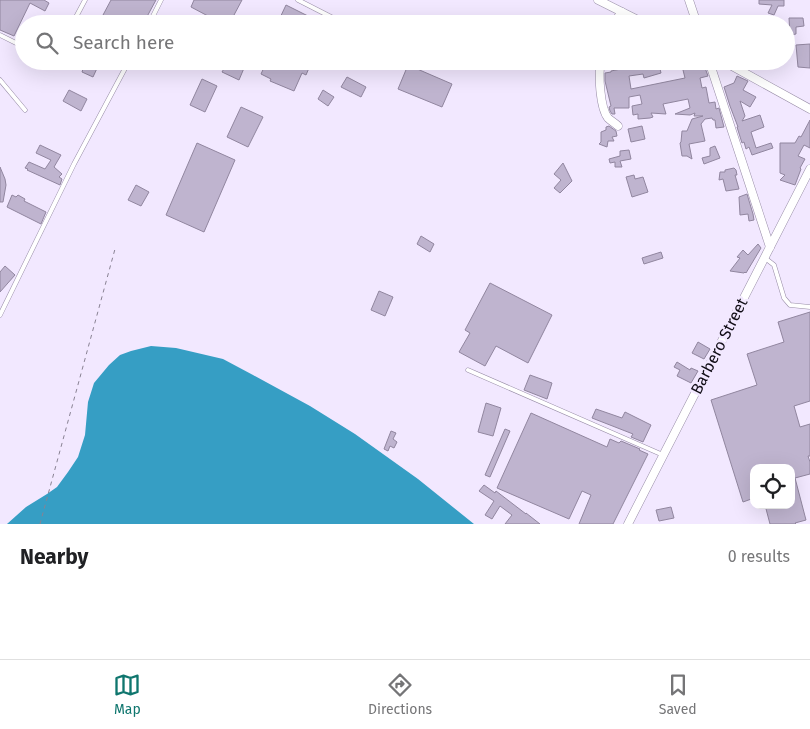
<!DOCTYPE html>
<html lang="en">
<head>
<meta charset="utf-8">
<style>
	:root { --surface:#fff; --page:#f6f6f6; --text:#202124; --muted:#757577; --line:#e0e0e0; --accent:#0f766e }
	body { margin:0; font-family:"Fira Sans",sans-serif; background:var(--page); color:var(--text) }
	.controls { position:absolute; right:15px; bottom:15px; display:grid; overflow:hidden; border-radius:10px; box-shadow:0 5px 20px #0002 }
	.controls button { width:45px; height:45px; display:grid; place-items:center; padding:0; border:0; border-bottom:1px solid var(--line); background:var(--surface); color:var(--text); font:25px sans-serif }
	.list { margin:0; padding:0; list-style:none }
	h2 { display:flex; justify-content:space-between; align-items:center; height:65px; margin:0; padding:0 20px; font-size:21px }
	h2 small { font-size:16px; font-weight:400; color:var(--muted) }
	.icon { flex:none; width:28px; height:28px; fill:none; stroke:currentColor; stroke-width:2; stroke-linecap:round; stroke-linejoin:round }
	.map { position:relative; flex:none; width:810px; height:524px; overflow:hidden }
	.search { position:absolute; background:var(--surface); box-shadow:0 5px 20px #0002; left:15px; right:15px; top:15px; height:55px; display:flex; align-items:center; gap:12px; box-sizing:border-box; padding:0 18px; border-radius:28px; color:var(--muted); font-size:19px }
	.sheet { height:135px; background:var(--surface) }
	nav { display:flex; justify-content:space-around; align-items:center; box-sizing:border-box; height:70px; border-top:1px solid var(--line); background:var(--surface); font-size:14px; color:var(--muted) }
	nav a { display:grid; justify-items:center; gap:2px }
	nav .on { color:var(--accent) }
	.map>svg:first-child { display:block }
	.water { fill:#369ec4 }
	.building { fill:#bfb4cf; stroke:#91869f }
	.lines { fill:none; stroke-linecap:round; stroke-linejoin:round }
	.lane-casing { stroke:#988da7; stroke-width:5 }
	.street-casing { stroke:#988da7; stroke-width:9 }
	.path { stroke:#898293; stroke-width:1; stroke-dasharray:4 4; stroke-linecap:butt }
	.lane { stroke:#fff; stroke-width:4 }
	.street { stroke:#fff; stroke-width:8 }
	.labels { text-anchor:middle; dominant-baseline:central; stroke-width:5; stroke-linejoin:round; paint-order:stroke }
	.street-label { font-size:16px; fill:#100c15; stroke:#f2e8ff }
</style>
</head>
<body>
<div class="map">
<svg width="810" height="524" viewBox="0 0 810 524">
	<rect width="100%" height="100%" fill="#f2e8ff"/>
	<!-- water -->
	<polygon class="water" points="151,346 176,348 223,359 253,375 310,406 355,434 418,479 474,524 7,524 26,507 47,494 57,487 68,472 78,457 85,435 88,402 94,383 109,365 120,355 131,351"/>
	<!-- building -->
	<g class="building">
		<polygon points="0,0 44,0 49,3 45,11 30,3 14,36 0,30"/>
		<polygon points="111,0 156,0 143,24 120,24 103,15"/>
		<polygon points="194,0 242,0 234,15 252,24 223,24 191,7"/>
		<polygon points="759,0 784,0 784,6 778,6 774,15 768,13 772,5 759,4"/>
		<polygon points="286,5 308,16 327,24 283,24 278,22"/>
		<polygon points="789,18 803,18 804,26 796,27 796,34 790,35"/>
		<polygon points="810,44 810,68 798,67 796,45"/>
		<polygon points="67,61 92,61 99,64 93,77 82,72 83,69"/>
		<polygon points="214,61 247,61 239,80 222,72 225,67"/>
		<polygon points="267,61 312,61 306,75 302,73 294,91 270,81 271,79 261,74"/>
		<polygon points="646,61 658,61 661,73 644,78 643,74 629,76 631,89 685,78 682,66 697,63 698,66 704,65 708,76 700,78 702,88 706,87 709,103 715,102 716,109 719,108 724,127 716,128 715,120 713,120 712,118 705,119 701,124 705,141 689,144 692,159 687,156 682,156 680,143 681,142 682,131 687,131 692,119 703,116 694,116 695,113 690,115 675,114 690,108 688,99 663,104 666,114 651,113 653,117 650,118 638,119 638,114 633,115 632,106 642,104 640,95 629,97 629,108 614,108 615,114 612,114 610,111 609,107 611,106 605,81 605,73 611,72 611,71 626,68 626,66 646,62"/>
		<polygon points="408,65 452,84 442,107 398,89"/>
		<polygon points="737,76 748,81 743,90 756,97 750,107 740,101 745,116 742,121 760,115 764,127 751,132 756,148 771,143 773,148 752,155 749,147 746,149 744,142 742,143 737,127 738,127 730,106 724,87 734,83"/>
		<polygon points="347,77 366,87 361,97 341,87"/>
		<polygon points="202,79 217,86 205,112 190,105"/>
		<polygon points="69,90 87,99 81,111 63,101"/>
		<polygon points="323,90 334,97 328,106 318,99"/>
		<polygon points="241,107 263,117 248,147 227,137"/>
		<polygon points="810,120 810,148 804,145 798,156 805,159 800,168 801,169 795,185 780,180 785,175 780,173 780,143 795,143 799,136 801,137"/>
		<polygon points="609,126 616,131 617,136 612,137 614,141 608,141 607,147 599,144 601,142 601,132 606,130 606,127"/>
		<polygon points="642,126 645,139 631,142 628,129"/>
		<polygon points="197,143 235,160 204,232 166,215"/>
		<polygon points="40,145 61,155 54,167 62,174 59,177 62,179 60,185 27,170 28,169 25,168 29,162 45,169 51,160 36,153"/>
		<polygon points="715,146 720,158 704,164 702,158 710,156 710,148"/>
		<polygon points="629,150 631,159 620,161 622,167 615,167 615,162 610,163 609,159 620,156 620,151"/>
		<polygon points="563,163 572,181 560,193 554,188 561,180 554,174"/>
		<polygon points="0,167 5,179 6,185 3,202 0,202"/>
		<polygon points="734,168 736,170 737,175 735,175 739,189 726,191 723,179 719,180 720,172 725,172 725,170"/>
		<polygon points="634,175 635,179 643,177 648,192 632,197 626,177"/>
		<polygon points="136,185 149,192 141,206 128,200"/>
		<polygon points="747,194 753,214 754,220 749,221 748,214 740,215 739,197"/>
		<polygon points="12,195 16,197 18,195 25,199 24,201 46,212 41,224 7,207"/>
		<polygon points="421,236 434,244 430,252 417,244"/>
		<polygon points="758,244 761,248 746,273 745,272 744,273 730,271 740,258 737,257 743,250 748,255"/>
		<polygon points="661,252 663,258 644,264 642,258"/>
		<polygon points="5,266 15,275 0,292 0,272"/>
		<polygon points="490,283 552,315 528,363 496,346 485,366 459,352 470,333 465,330"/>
		<polygon points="379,291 393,297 385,316 371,310"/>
		<polygon points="810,312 810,401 794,406 800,427 810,424 810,456 808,456 810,462 810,474 795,478 806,520 795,523 796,524 770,524 765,505 791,505 791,468 754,468 754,498 743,502 711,400 757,385 747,354 784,342 778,322"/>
		<polygon points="698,342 710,349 704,359 692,353"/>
		<polygon points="677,362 690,370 691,368 698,371 691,383 677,376 680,370 674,367"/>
		<polygon points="530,375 552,383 547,399 524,390"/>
		<polygon points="486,403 501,408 493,436 478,432"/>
		<polygon points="596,409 622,418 625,412 651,425 643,442 631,437 633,434 592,418"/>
		<polygon points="531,413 607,447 610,439 619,443 621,441 640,449 639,450 648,454 613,524 579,524 591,495 582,491 569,519 497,488"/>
		<polygon points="505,429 510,431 490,477 485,475"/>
		<polygon points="391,431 396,433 393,439 397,442 394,448 390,446 388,451 384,449"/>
		<polygon points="484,485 495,493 496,491 526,514 526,513 540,524 505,524 512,515 500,506 492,519 485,515 494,501 479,491"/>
		<polygon points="671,507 674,518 659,521 656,510"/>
	</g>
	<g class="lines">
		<defs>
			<g id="lane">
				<polyline points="298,0 345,24"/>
				<polyline points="71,24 76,17 85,0"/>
				<polyline points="149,24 161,0"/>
				<polyline points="0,35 24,47"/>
				<polyline points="0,80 25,110"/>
				<polyline points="765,258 774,265 784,298 790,305 810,307"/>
				<polyline points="0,315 74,164 129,61"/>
				<polyline points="468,370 663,455"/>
			</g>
			<g id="street">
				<polyline points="598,0 646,24"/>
				<polyline points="689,0 697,24"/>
				<polyline points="613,24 622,12"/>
				<path d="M601,61C598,74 600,108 608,118C611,121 615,123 618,126"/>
				<polyline points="709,61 770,247"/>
				<polyline points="723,61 810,109"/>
				<polyline points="628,524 810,169"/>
			</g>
		</defs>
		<!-- lane casing -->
		<use href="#lane" class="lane-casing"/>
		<!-- street casing -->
		<use href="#street" class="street-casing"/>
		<!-- path -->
		<polyline class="path" points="40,524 115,249"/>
		<!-- lane -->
		<use href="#lane" class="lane"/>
		<!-- street -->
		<use href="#street" class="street"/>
	</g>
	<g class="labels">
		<!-- street labels -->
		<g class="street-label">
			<text transform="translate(719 346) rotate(-63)">Barbero Street</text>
		</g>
	</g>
</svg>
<div class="controls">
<button><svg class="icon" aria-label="locate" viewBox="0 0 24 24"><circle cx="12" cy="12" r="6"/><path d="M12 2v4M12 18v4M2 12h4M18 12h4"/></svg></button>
</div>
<div class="search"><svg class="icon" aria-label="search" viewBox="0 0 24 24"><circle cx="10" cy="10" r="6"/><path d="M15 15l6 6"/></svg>Search here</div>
</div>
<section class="sheet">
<h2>Nearby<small>0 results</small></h2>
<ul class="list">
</ul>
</section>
<nav>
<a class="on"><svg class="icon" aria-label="map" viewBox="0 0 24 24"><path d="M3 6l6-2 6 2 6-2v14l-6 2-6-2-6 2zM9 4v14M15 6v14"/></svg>Map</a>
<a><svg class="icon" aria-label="directions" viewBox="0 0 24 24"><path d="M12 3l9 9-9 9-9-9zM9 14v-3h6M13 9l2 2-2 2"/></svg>Directions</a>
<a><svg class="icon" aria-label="saved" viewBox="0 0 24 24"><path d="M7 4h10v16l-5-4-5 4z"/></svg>Saved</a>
</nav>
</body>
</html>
